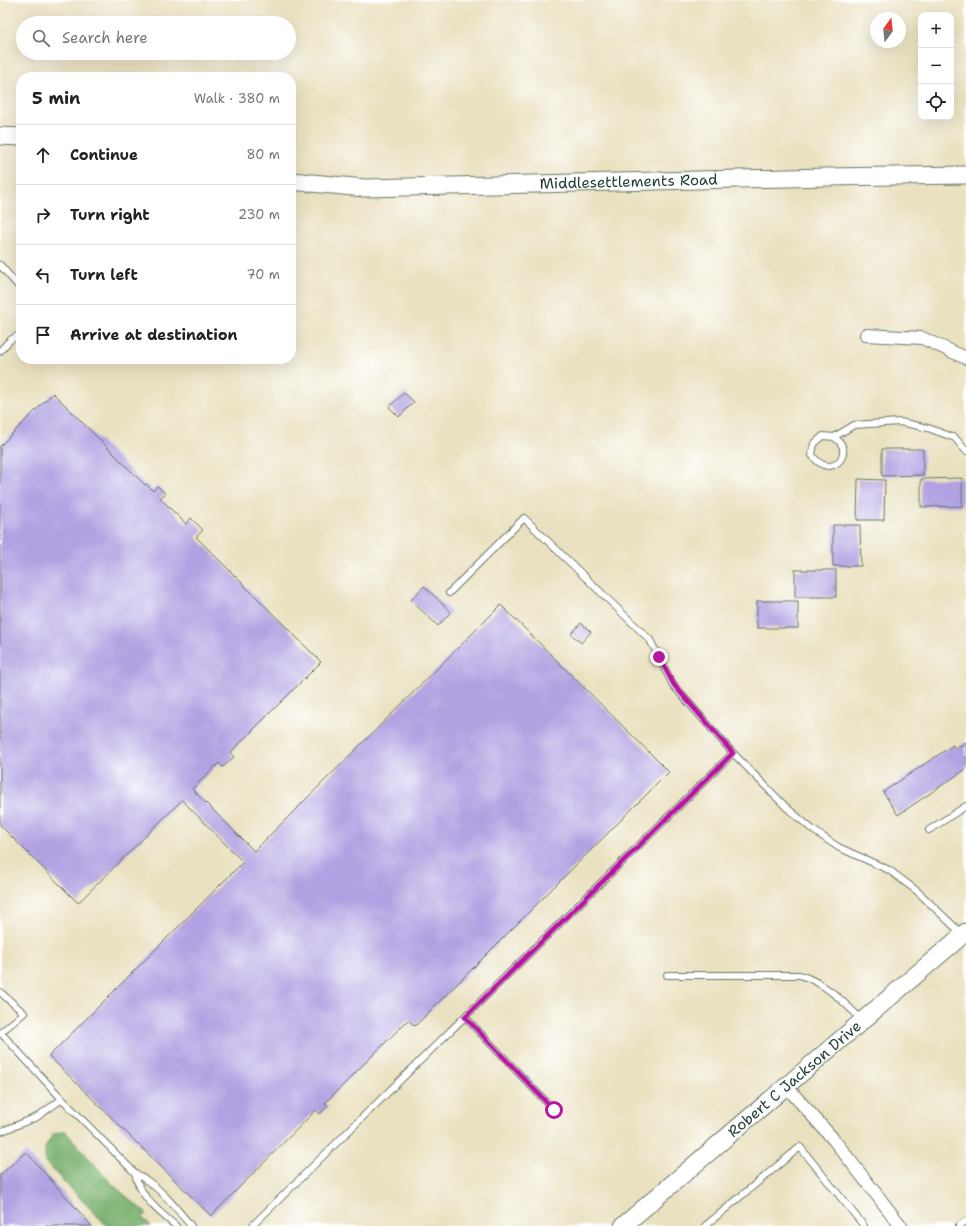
<!DOCTYPE html>
<html lang="en">
<head>
<meta charset="utf-8">
<style>
	:root { --surface:#fff; --page:#f6f6f6; --text:#222; --muted:#767676; --line:#e0e0e0 }
	body { margin:0; font-family:"Shantell Sans",sans-serif; background:var(--page); color:var(--text) }
	.controls { position:absolute; right:12px; top:12px; display:grid; overflow:hidden; border-radius:8px; box-shadow:0 4px 16px #0002 }
	.controls button { width:36px; height:36px; display:grid; place-items:center; padding:0; border:0; border-bottom:1px solid var(--line); background:var(--surface); color:var(--text); font:20px sans-serif }
	.compass { position:absolute; left:870px; top:12px; width:36px; height:36px; border-radius:50%; background:var(--surface); box-shadow:0 4px 16px #0002; rotate:15deg }
	.stop { position:absolute; width:12px; height:12px; margin:-9px; border:3px solid #b5179e; border-radius:50%; background:#fff }
	.stop.end { background:#b5179e; border-color:#fff; box-shadow:0 1px 4px #0008 }
	.list { margin:0; padding:0; list-style:none }
	h2 { display:flex; justify-content:space-between; align-items:center; height:52px; margin:0; padding:0 16px; font-size:17px }
	h2 small { font-size:13px; font-weight:400; color:var(--muted) }
	.list li { display:grid; grid-template-columns:26px 1fr auto; gap:12px; align-items:center; box-sizing:border-box; height:60px; padding:0 16px; border-top:1px solid var(--line) }
	.list b { display:block; font-size:15px; white-space:nowrap }
	.list em { font-size:13px; font-style:normal; color:var(--muted) }
	.icon { flex:none; width:22px; height:22px; fill:none; stroke:currentColor; stroke-width:2; stroke-linecap:round; stroke-linejoin:round }
	.map { position:relative; flex:none; width:966px; height:1226px; overflow:hidden }
	.search { position:absolute; background:var(--surface); box-shadow:0 4px 16px #0002; left:16px; top:16px; width:280px; height:44px; display:flex; align-items:center; gap:10px; box-sizing:border-box; padding:0 14px; border-radius:22px; color:var(--muted); font-size:15px }
	.panel { position:absolute; background:var(--surface); box-shadow:0 4px 16px #0002; left:16px; top:72px; width:280px; height:292px; border-radius:16px }
	.map>svg:first-child { display:block }
	.forest { fill:#78b06d; stroke:#4c7650 }
	.building { fill:#b1a1e2 }
	.lines { fill:none; stroke-linecap:round; stroke-linejoin:round }
	.lane-casing { stroke:#667665; stroke-width:8 }
	.street-casing { stroke:#667665; stroke-width:14 }
	.secondary-casing { stroke:#667665; stroke-width:19 }
	.lane { stroke:#fff; stroke-width:6 }
	.street { stroke:#fff; stroke-width:12 }
	.secondary { stroke:#fff; stroke-width:17 }
	.route { stroke:#b5179e; stroke-width:5 }
	.labels { text-anchor:middle; dominant-baseline:central; stroke-width:3; stroke-linejoin:round; paint-order:stroke }
	.street-label { font-size:15px; fill:#1f3d34; stroke:#fff }
</style>
</head>
<body>
<div class="map">
<svg width="966" height="1226" viewBox="0 0 966 1226">
	<rect width="100%" height="100%" fill="#fff"/>
	<filter id="ink" filterUnits="userSpaceOnUse"><feTurbulence type="fractalNoise" baseFrequency=".025" numOctaves="2"/><feDisplacementMap in="SourceGraphic" scale="8" xChannelSelector="R" yChannelSelector="G"/><feConvolveMatrix kernelMatrix="1 2 1 2 8 2 1 2 1" color-interpolation-filters="sRGB"/></filter>
	<filter id="wash" filterUnits="userSpaceOnUse"><feTurbulence type="fractalNoise" baseFrequency=".012" numOctaves="4" result="noise"/><feDisplacementMap in="SourceGraphic" scale="16" xChannelSelector="R" yChannelSelector="G"/><feGaussianBlur stdDeviation="0.9" result="paint"/><feColorMatrix in="noise" values="0 0 0 0 0 0 0 0 0 0 0 0 0 0 0 0 0 1.4 0 .05"/><feComposite in="paint" operator="in"/></filter>
	<g filter="url(#wash)">
		<rect width="100%" height="100%" fill="#eae1c0"/>
		<!-- forest -->
		<polygon class="forest" points="65,1131 112,1184 147,1214 142,1217 151,1226 107,1226 45,1162 45,1148 53,1134"/>
		<g id="blocks">
			<!-- building -->
			<g class="building">
				<polygon points="53,393 145,485 146,484 153,491 157,486 162,490 165,494 160,498 186,524 191,518 203,530 196,537 321,662 230,753 234,757 223,767 219,763 192,789 254,851 501,605 669,772 415,1026 408,1020 325,1103 328,1106 320,1114 316,1110 211,1216 49,1056 243,862 182,800 78,903 0,825 0,446"/>
				<polygon points="404,393 414,402 399,417 389,407"/>
				<polygon points="882,449 923,449 923,475 882,476"/>
				<polygon points="962,478 962,506 921,507 921,479"/>
				<polygon points="858,479 885,480 884,520 857,520"/>
				<polygon points="833,525 860,525 861,566 833,566"/>
				<rect x="795" y="570" width="41" height="27"/>
				<polygon points="424,586 451,612 438,626 411,600"/>
				<rect x="757" y="601" width="41" height="27"/>
				<polygon points="581,623 591,632 581,643 571,634"/>
				<polygon points="966,742 966,769 898,815 883,792 953,745 955,749"/>
				<polygon points="26,1152 92,1226 0,1226 0,1175"/>
			</g>
		</g>
	</g>
	<g filter="url(#ink)">
		<use href="#blocks" fill-opacity="0" stroke="#667665" stroke-width="1"/>
		<g class="lines">
			<defs>
				<g id="lane">
					<polyline points="0,265 21,289"/>
					<polyline points="0,351 10,340 21,334"/>
					<path d="M834,437C836,439 840,441 841,444C850,458 829,479 812,455L814,444L823,436L834,437L854,425L900,422L928,428L955,438L966,451"/>
					<polyline points="449,593 524,518 650,640 673,685 733,753 786,807 813,830 838,847 889,870 917,891 962,934"/>
					<polyline points="929,830 966,806"/>
					<path d="M667,975H800C825,983 843,1001 862,1020"/>
					<polyline points="0,992 24,1013 0,1033"/>
					<polyline points="465,1017 554,1110"/>
					<path d="M62,1099L135,1173C159,1186 174,1205 191,1226"/>
					<polyline points="0,1132 37,1117 62,1099 1,1033"/>
					<path d="M135,1173C139,1196 159,1212 176,1226"/>
					<polyline points="252,1226 733,753"/>
					<polyline points="705,1226 800,1147 864,1226"/>
					<polyline points="959,1226 966,1221"/>
				</g>
				<g id="street">
					<polyline points="866,335 922,338 966,358"/>
					<polyline points="786,1086 834,1140 901,1226"/>
				</g>
				<g id="secondary">
					<polyline points="0,136 21,137"/>
					<path id="s1" d="M291,181L364,188L826,177L966,175"/>
					<path id="s2" d="M623,1226L966,932"/>
				</g>
			</defs>
			<!-- lane casing -->
			<use href="#lane" class="lane-casing"/>
			<!-- street casing -->
			<use href="#street" class="street-casing"/>
			<!-- secondary casing -->
			<use href="#secondary" class="secondary-casing"/>
			<!-- lane -->
			<use href="#lane" class="lane"/>
			<!-- street -->
			<use href="#street" class="street"/>
			<!-- secondary -->
			<use href="#secondary" class="secondary"/>
		</g>
	</g>
	<g class="lines" filter="url(#ink)">
		<!-- route -->
		<polyline class="route" points="554,1110 465,1017 733,753 674,685 659,657"/>
	</g>
	<g class="labels">
		<!-- street labels -->
		<g class="street-label">
			<text stroke="none"><textPath href="#s1" startOffset="338">Middlesettlements Road</textPath></text>
			<text stroke="none"><textPath href="#s2" startOffset="226">Robert C Jackson Drive</textPath></text>
		</g>
	</g>
</svg>
<div class="controls">
<button>+</button>
<button>−</button>
<button><svg class="icon" aria-label="locate" viewBox="0 0 24 24"><circle cx="12" cy="12" r="6"/><path d="M12 2v4M12 18v4M2 12h4M18 12h4"/></svg></button>
</div>
<svg class="compass" viewBox="-18 -18 36 36"><path d="M0-13l5 13h-10z" fill="#e53935"/><path d="M0 13l5-13h-10z" fill="#767676"/></svg>
<div class="stop" style="left:554px;top:1110px"></div>
<div class="stop end" style="left:659px;top:657px"></div>
<div class="search"><svg class="icon" aria-label="search" viewBox="0 0 24 24"><circle cx="10" cy="10" r="6"/><path d="M15 15l6 6"/></svg>Search here</div>
<section class="panel">
<h2>5 min<small>Walk · 380 m</small></h2>
<ul class="list">
<li><svg class="icon" aria-label="ahead" viewBox="0 0 24 24"><path d="M12 20V5M6 11l6-6 6 6"/></svg><div><b>Continue</b></div><em>80 m</em></li>
<li><svg class="icon" aria-label="right" viewBox="0 0 24 24"><path d="M7 20v-9h11M14 6l5 5-5 5"/></svg><div><b>Turn right</b></div><em>230 m</em></li>
<li><svg class="icon" aria-label="left" viewBox="0 0 24 24"><path d="M17 20v-9H6M10 6l-5 5 5 5"/></svg><div><b>Turn left</b></div><em>70 m</em></li>
<li><svg class="icon" aria-label="arrive" viewBox="0 0 24 24"><path d="M6 21V4h12l-3 4 3 4H6"/></svg><div><b>Arrive at destination</b></div></li>
</ul>
</section>
</div>
</body>
</html>
